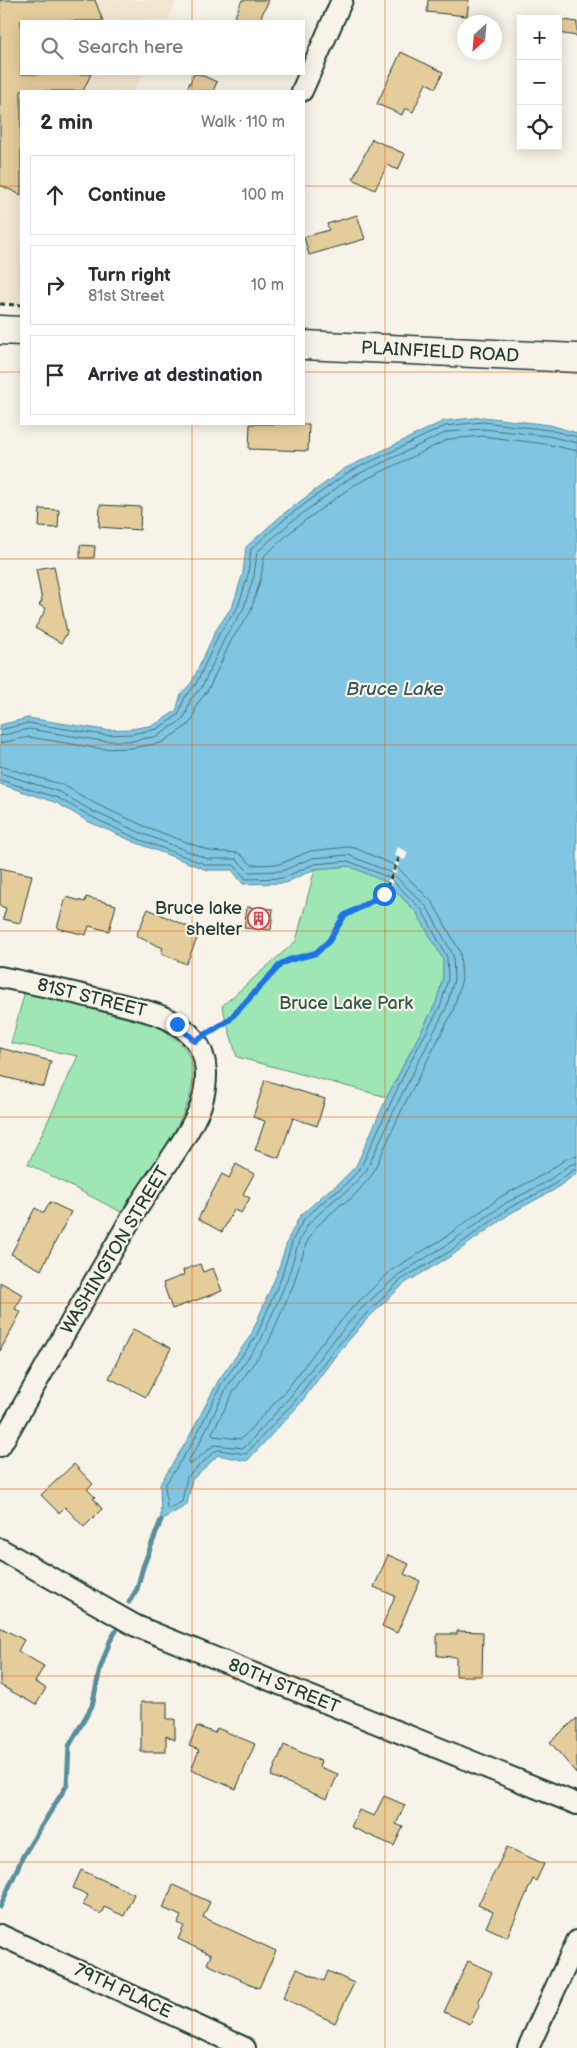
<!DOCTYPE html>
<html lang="en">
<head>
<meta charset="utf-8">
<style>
	:root { --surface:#fff; --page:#f2f2f3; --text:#2b2b33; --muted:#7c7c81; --line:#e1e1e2 }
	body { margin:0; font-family:"Balsamiq Sans",sans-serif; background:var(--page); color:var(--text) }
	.controls { position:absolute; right:15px; top:15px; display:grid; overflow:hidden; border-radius:0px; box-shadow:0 2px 12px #0003 }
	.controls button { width:45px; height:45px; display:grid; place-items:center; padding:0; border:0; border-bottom:1px solid var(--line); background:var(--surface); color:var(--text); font:25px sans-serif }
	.compass { position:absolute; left:457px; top:15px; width:45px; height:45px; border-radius:50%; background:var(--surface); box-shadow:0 2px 12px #0003; rotate:206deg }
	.stop { position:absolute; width:15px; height:15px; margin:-11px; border:4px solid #1a73e8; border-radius:50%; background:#fff }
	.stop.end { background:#1a73e8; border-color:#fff; box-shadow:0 1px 5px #0008 }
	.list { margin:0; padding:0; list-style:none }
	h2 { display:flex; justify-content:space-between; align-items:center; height:65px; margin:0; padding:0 20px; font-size:21px }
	h2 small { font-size:16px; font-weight:400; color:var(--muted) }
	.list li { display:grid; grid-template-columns:32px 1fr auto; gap:15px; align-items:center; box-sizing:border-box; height:80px; margin:0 10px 10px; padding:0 10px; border:1px solid var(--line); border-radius:0px }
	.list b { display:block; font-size:19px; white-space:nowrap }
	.list p { margin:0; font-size:16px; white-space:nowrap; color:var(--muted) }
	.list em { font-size:16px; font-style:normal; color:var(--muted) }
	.icon { flex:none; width:28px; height:28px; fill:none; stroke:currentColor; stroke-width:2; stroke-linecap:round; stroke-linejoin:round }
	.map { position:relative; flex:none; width:577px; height:2048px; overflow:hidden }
	.search { position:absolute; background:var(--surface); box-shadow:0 2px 12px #0003; left:20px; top:20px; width:285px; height:55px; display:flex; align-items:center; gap:12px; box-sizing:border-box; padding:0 18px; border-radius:0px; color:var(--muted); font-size:19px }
	.panel { position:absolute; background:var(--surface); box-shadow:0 2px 12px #0003; left:20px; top:90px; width:285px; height:335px; border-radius:0px }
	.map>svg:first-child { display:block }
	.built { fill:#f2e7d1 }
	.green { fill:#9ee7b5; stroke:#5e9274 }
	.water { fill:#80c5e1; stroke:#598f9c }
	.pier { fill:#f7f3e8 }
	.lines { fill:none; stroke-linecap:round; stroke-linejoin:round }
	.shore { stroke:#467379; stroke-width:1 }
	.stream { stroke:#598f9c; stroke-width:5 }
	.building { fill:#e5cc9b; stroke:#1f3d34 }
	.minor-casing { stroke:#1f3d34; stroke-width:24 }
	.secondary-casing { stroke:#1f3d34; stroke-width:31 }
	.path { stroke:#1f3d34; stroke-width:3; stroke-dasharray:5 4; stroke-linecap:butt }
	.minor { stroke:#f7f3e8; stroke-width:20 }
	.secondary { stroke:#f7f3e8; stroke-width:28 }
	.route { stroke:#1a73e8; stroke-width:6 }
	.grid { fill:none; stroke:#e8590c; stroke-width:1; stroke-opacity:0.55 }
	.labels { text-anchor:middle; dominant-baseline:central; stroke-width:4.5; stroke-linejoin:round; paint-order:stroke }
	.street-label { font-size:18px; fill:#1f3d34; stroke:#f7f3e8 }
	.poi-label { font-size:18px; fill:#1f3d34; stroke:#f7f3e8; text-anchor:end }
	.park-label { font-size:18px; fill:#325647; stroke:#f7f3e8 }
	.water-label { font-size:19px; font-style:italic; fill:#325857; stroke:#f7f3e8 }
</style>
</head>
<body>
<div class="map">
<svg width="577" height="2048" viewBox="0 0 577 2048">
	<rect width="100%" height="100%" fill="#f7f3e8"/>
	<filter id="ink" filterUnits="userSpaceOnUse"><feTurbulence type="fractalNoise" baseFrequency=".02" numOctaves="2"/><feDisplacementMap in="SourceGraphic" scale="10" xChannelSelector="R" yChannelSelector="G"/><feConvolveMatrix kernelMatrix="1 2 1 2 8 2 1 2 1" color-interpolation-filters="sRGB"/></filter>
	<g filter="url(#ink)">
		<!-- built -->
		<polygon class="built" points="0,0 177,0 167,21 21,21 21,74 142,74 134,91 21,91 21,305 0,304"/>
		<!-- green -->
		<g class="green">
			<polygon points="349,866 388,883 417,913 443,959 443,978 436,1003 387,1097 237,1057 222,1006 296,941 315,869"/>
			<path d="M25,991L156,1026C220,1057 187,1110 161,1154C149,1174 137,1194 125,1214L28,1164L78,1056L11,1043Z"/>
		</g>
		<!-- water -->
		<polygon class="water" points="483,417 550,425 577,433 577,1173 554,1190 511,1213 451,1256 405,1283 367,1319 336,1355 299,1405 247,1461 218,1455 192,1480 187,1505 161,1520 160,1484 188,1439 218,1381 251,1335 276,1276 289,1237 300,1216 329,1190 337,1185 356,1166 387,1097 436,1003 443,978 443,959 417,913 388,883 349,866 315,869 285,883 243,884 232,870 207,870 137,843 87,821 57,803 0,784 0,725 28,718 105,730 131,729 154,725 176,711 181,694 192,682 216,630 233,605 243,573 246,547 283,514 344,469 444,421"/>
		<!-- pier -->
		<polygon class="pier" points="397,847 408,852 405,860 401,859 390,887 386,885 398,857 394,855"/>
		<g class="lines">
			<!-- shore -->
			<g class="shore">
				<polyline points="0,730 28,723 104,735 131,734 157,729 178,715 185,697 196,684 220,632 238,607 248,575 251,549 287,517 347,473 445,426 483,422 549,430 577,437"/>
				<polyline points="0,736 29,729 103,741 131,741 158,736 182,720 186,714 190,700 202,687 226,635 243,610 254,576 257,552 291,522 350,478 447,432 483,429 548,436 577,443"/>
				<polyline points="0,743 29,737 102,749 132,748 161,743 187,726 193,719 197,704 208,690 232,639 250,613 261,578 264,556 295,528 354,485 449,439 482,436 546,444 577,451"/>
				<polyline points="0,766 63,785 96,804 144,826 210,851 239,853 252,865 280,864 310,851 348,847 355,848 396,866 433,903 460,952 462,979 453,1011 404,1105 372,1175 351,1199 340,1205 315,1228 306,1244 294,1283 268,1343 234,1391 212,1433 213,1436 241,1439 284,1393 321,1344 353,1307 393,1269 441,1240 502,1196 544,1174 566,1159 577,1156"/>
				<polyline points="0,773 60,792 92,811 141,833 208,859 236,859 249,872 282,871 312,858 348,855 392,873 427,907 453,955 454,980 446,1008 398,1102 366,1171 345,1193 335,1199 309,1223 299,1241 287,1280 261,1340 227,1387 199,1444 188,1461 189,1464 191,1464 214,1445 244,1448 290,1397 327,1348 359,1311 398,1275 445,1246 506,1203 548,1181 569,1165 577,1163"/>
				<polyline points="0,780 58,798 90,816 138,839 207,865 234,865 246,879 283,878 314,864 348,861 390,878 422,910 447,957 448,979 441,1005 407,1068 360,1169 341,1189 332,1194 304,1219 293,1239 281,1278 256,1337 222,1383 193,1442 165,1485 167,1509 182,1502 187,1477 215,1451 219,1450 246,1454 295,1401 332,1352 364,1316 402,1279 449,1252 509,1208 552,1186 573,1170 577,1170"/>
			</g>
			<!-- stream -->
			<g class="stream">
				<polyline points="129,1602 137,1589 143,1567 161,1520"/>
				<polyline points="0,1907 23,1856 67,1785 69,1746 92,1706 100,1669 110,1641 116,1631"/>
			</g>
		</g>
		<!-- building -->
		<g class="building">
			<polygon points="0,0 95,0 103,21 21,21 21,74 91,74 83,91 21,91 21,195 0,185"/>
			<polygon points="242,0 269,0 259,21 233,21"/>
			<polygon points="428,0 469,0 467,16 427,12"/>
			<polygon points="558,19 577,22 577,36 558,33"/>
			<polygon points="401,52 443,72 436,88 426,83 413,112 405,108 402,115 377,104"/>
			<polygon points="194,74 199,74 217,82 213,91 186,91"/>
			<polygon points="372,139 405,154 398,170 387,165 375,190 353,179"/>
			<polygon points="357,215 365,239 309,255 304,237 329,230 327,224"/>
			<polygon points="250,424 309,424 308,451 249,449"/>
			<polygon points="100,505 141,507 140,530 99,527"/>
			<polygon points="40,509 59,510 58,528 39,527"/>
			<polygon points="80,545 95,546 94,558 80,558"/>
			<polygon points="54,566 67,633 61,643 35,628 46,609 39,605 42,601 36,569"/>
			<polygon points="0,868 32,875 20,923 3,919 6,908 0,906"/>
			<polygon points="66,897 85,902 86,897 116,905 109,931 89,926 86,935 57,928"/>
			<polygon points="247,907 273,909 271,930 244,928"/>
			<polygon points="148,909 200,932 186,964 161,953 163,948 136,936"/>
			<polygon points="0,1048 51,1061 44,1087 0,1076"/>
			<polygon points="265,1080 325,1099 317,1126 293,1118 279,1158 255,1150 265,1121 253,1117"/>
			<polygon points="236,1164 254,1174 243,1194 250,1198 241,1213 234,1210 222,1232 198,1219 222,1174 229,1178"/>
			<polygon points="50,1202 71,1212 41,1270 11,1254 35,1208 44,1213"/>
			<polygon points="200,1264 203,1272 213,1268 222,1291 172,1309 163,1283 184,1275 183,1270"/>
			<polygon points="0,1282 23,1295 15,1309 21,1312 0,1351"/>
			<polygon points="133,1329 171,1348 146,1397 109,1378"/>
			<polygon points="74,1464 93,1484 87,1489 95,1497 93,1498 102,1509 84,1527 65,1507 59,1513 41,1495"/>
			<polygon points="388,1555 409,1564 404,1574 420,1581 397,1633 382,1626 395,1596 374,1587"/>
			<polygon points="0,1627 24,1640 18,1651 44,1666 35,1682 46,1688 36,1705 0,1685"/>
			<polygon points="457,1631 483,1632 482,1676 456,1676 456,1657 437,1656 437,1634 457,1634"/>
			<polygon points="141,1702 167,1702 167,1719 175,1719 175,1740 166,1736 166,1752 141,1752"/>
			<polygon points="577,1718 577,1774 550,1742"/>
			<polygon points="197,1726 215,1733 217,1728 255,1744 236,1789 191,1770 199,1750 189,1746"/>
			<polygon points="284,1745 321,1761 319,1767 338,1774 327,1799 271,1776"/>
			<polygon points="384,1796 405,1805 396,1824 403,1827 394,1846 351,1827 359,1810 374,1816"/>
			<polygon points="507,1847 544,1864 536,1881 533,1879 507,1937 486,1927 493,1912 478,1905"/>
			<polygon points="81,1870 134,1894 124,1916 104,1907 101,1914 83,1905 88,1895 73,1888"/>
			<polygon points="173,1885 210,1902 203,1917 276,1951 259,1988 207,1964 211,1955 178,1939 184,1926 178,1923 181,1916 163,1908"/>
			<polygon points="468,1961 492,1972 478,2003 480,2004 470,2024 444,2012"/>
			<polygon points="297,1969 324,1981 328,1971 354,1983 335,2023 283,1998"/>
		</g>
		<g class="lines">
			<defs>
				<g id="minor">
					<polyline points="302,91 342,0"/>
					<path d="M0,977C36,984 71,992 107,1001C127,1006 149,1010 168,1019C178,1024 188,1031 195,1040C209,1058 208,1083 201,1105C187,1142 152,1182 132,1217C87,1293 44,1370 0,1446"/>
					<polyline points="0,1549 136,1626 577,1804"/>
					<polyline points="0,1935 245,2048"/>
					<polyline points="528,2048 577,1941"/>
				</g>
				<g id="secondary">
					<polyline points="0,330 21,331"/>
					<polyline points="304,345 577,358"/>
				</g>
			</defs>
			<!-- minor casing -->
			<use href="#minor" class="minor-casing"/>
			<!-- secondary casing -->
			<use href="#secondary" class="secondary-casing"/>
			<!-- path -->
			<g class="path">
				<polyline points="0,304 21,305"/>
				<polyline points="211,1031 229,1019 281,964 289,960 316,953 321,949 329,941 344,916 384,894 400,856"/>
			</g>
			<!-- minor -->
			<use href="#minor" class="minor"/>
			<!-- secondary -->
			<use href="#secondary" class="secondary"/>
		</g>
	</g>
	<g class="lines" filter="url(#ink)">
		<!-- route -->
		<polyline class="route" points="177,1024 195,1041 229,1020 281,964 289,960 316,953 329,941 344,916 384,894"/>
	</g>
	<!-- grid -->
	<path class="grid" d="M192,0V21M385,0V2048M192,74V91M0,186H21M304,186H577M0,372H21M304,372H577M192,424V2048M0,559H577M0,745H577M0,931H577M0,1117H577M0,1303H577M0,1489H577M0,1676H577M0,1862H577"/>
	<!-- icons -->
	<defs>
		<symbol id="building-ring" viewBox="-11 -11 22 22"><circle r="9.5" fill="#f7f3e8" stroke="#d1495b" stroke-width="1.5"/><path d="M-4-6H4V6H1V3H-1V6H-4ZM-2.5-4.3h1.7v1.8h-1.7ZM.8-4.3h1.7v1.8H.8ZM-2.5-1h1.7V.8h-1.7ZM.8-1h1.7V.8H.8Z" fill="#d1495b"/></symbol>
	</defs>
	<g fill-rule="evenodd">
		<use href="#building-ring" x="246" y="906" width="25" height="25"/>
	</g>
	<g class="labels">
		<!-- street labels -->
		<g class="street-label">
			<text transform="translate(440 352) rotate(3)">PLAINFIELD ROAD</text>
			<text transform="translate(92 998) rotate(14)">81ST STREET</text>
			<text transform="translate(115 1250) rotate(-59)">WASHINGTON STREET</text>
			<text transform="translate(284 1686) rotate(22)">80TH STREET</text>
			<text transform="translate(123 1991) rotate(25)">79TH PLACE</text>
		</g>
		<!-- poi labels -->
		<g class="poi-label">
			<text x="242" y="908">Bruce lake<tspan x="242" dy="21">shelter</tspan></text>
		</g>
		<!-- park labels -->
		<g class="park-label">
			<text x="346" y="1003">Bruce Lake Park</text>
		</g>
		<!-- water labels -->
		<g class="water-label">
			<text x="395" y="689">Bruce Lake</text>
		</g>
	</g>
</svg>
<div class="controls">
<button>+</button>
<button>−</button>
<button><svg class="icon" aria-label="locate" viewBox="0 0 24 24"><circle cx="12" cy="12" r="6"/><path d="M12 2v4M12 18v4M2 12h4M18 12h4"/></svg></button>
</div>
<svg class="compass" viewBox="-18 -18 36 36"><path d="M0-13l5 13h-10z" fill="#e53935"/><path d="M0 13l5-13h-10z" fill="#7c7c81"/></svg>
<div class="stop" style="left:384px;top:894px"></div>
<div class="stop end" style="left:177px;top:1024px"></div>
<div class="search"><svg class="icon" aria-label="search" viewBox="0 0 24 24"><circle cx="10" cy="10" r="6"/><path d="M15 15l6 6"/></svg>Search here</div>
<section class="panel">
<h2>2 min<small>Walk · 110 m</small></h2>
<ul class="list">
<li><svg class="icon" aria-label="ahead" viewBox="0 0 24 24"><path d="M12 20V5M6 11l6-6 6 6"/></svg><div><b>Continue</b></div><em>100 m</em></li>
<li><svg class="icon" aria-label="right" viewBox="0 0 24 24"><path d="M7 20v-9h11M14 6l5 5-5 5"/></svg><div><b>Turn right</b><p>81st Street</p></div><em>10 m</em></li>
<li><svg class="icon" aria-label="arrive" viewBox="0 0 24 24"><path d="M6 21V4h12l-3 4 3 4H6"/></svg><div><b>Arrive at destination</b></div></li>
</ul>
</section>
</div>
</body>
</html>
